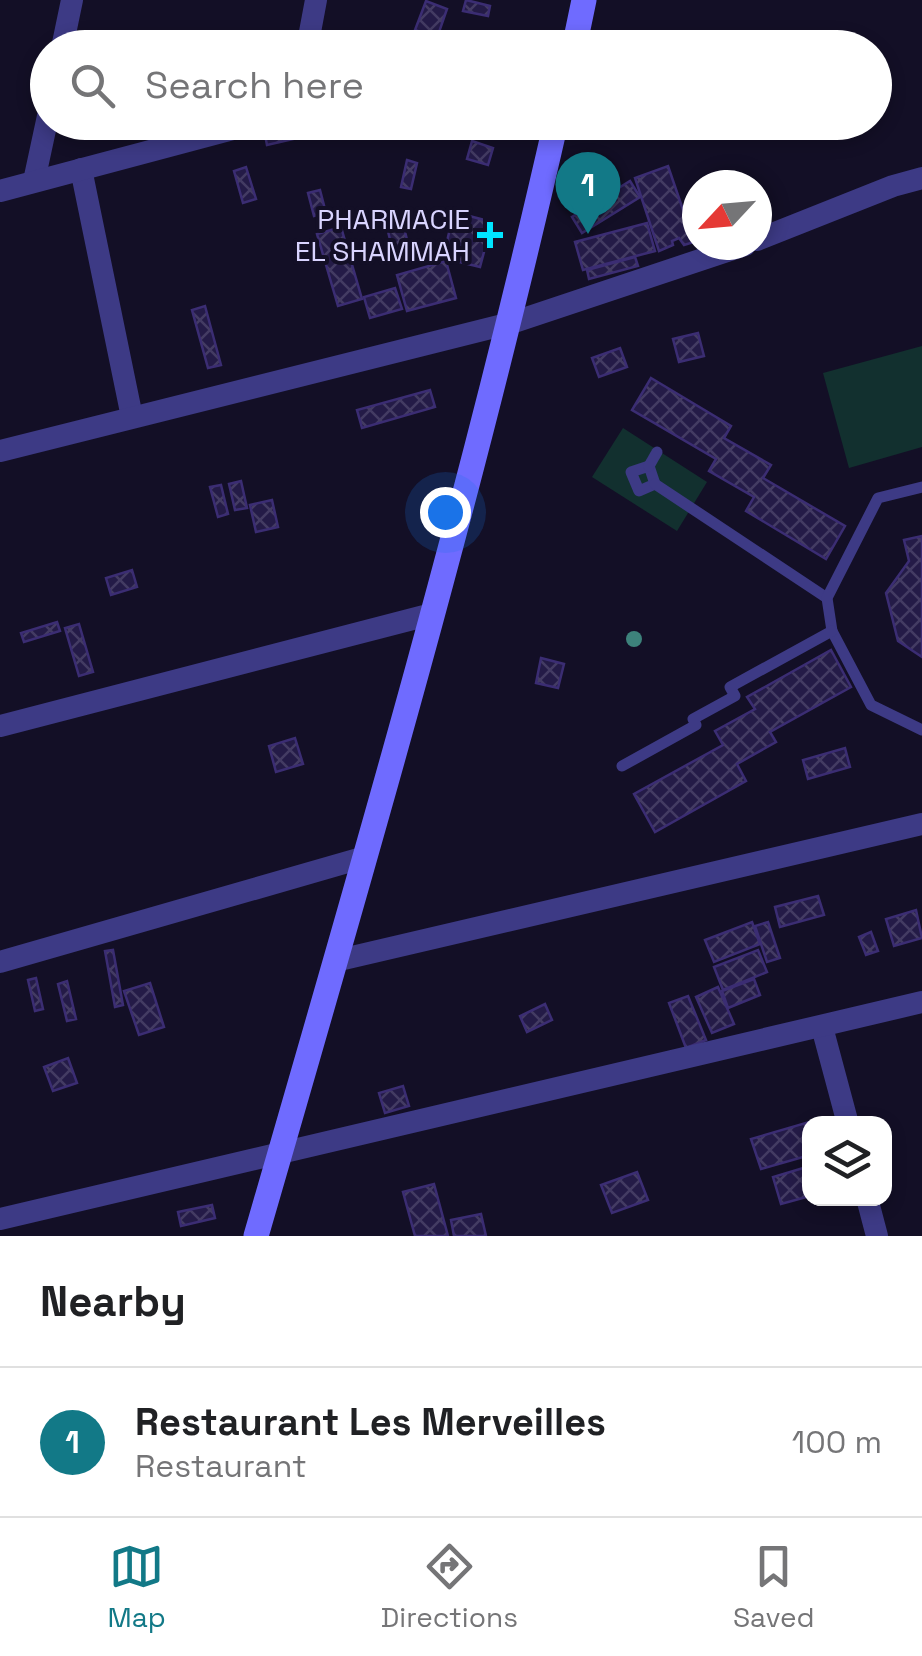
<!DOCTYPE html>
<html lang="en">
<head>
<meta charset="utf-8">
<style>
	:root { --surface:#fff; --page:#f2f2f2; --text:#202124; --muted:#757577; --line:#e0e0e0; --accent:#127987 }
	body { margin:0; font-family:"Space Grotesk",sans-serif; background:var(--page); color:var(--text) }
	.controls { position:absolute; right:30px; bottom:30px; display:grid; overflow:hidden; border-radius:20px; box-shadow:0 5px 15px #0003 }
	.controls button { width:90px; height:90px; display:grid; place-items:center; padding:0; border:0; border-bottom:2px solid var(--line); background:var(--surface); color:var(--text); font:50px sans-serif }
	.compass { position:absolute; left:682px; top:170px; width:90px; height:90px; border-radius:50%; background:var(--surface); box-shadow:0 5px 15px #0003; rotate:244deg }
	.you { position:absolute; left:445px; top:512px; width:35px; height:35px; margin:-25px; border:8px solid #fff; border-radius:50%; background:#1a73e8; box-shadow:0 0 0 15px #1a73e833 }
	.badge { display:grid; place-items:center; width:65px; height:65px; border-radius:50%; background:var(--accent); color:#fff; font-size:32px; font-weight:700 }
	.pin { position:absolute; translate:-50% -82px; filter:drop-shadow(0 2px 5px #0008) }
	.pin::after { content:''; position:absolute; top:52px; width:35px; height:30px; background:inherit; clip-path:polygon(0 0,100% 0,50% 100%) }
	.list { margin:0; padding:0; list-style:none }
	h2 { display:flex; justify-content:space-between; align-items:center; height:130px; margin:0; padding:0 40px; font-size:42px }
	h2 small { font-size:32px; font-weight:400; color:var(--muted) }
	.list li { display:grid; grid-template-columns:65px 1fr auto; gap:30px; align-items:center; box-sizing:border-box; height:150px; padding:0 40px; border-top:2px solid var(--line) }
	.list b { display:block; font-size:38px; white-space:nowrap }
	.list p { margin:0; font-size:32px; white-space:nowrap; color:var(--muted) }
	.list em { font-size:32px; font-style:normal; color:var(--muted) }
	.icon { flex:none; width:55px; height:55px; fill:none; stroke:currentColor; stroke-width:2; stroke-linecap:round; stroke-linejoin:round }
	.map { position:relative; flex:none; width:922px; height:1236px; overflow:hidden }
	.search { position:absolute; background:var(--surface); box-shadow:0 5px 15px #0003; left:30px; right:30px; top:30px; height:110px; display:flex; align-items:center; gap:25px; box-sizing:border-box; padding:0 35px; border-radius:55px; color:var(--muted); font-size:38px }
	.sheet { height:280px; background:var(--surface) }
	nav { display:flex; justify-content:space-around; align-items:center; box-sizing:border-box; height:140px; border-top:2px solid var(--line); background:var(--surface); font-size:28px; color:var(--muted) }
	nav a { display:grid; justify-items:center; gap:5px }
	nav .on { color:var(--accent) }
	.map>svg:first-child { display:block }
	.green { fill:#12302f }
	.building { fill:url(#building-cross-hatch); stroke:#3b2d73; stroke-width:2.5 }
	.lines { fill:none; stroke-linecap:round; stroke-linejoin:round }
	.lane { stroke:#3d3a85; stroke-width:11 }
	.street { stroke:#3d3a85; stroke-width:22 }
	.secondary { stroke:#6f6bff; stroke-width:25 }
	.tree { fill:#3d827b }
	.poi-dot { fill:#00e5ff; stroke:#130f26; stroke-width:4 }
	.labels { text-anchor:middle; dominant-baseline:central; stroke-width:8; stroke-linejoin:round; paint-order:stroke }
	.poi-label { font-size:28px; fill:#d9d4ff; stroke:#130f26; text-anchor:end }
</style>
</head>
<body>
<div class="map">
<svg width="922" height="1236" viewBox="0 0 922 1236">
	<defs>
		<pattern id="building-cross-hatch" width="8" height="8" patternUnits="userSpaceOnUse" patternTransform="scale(2.5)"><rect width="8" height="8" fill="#241b47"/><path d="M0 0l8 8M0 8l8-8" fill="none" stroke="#433b63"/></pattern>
	</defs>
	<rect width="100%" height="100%" fill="#130f26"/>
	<!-- green -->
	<g class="green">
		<polygon points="922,346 922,447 849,468 823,373"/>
		<polygon points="623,428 707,482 677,531 592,477"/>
	</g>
	<!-- building -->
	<g class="building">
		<polygon points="466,0 490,6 488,16 463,11"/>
		<polygon points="426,1 447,9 437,38 415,30"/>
		<polygon points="291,128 293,139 267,145 265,135"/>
		<polygon points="472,141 493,148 488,165 467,159"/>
		<polygon points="407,160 417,163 411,189 401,187"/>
		<polygon points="668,166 694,242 684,245 679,238 672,241 673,245 659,251 635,178"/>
		<polygon points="246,167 256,199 243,203 234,171"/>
		<polygon points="630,181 640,197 582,233 572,217"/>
		<polygon points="320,190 326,213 314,216 308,193"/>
		<polygon points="454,212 492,222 480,267 443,258"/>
		<polygon points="401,215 409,248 393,252 385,219"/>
		<polygon points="647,223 655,251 583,270 575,242"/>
		<polygon points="341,227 362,299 338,306 317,234"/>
		<polygon points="635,257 638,266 589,279 587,270"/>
		<polygon points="446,261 456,298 407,311 397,275"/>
		<polygon points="395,288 402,309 370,318 364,297"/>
		<polygon points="205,306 221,365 208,368 192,310"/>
		<polygon points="698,333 704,356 679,362 673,339"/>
		<polygon points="620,348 627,367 599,377 592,358"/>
		<polygon points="651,378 731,426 724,438 771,465 763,478 845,526 826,559 746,511 754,497 709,471 716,459 632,410"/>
		<polygon points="430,390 435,407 362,428 357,410"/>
		<polygon points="241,481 247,508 235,510 229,484"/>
		<polygon points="221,485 228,514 218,517 210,487"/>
		<polygon points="272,500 278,527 256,532 250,505"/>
		<polygon points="922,536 922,657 898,641 886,593 909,561 904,540"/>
		<polygon points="132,570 137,587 111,595 106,578"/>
		<polygon points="57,622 60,631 24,642 21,633"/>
		<polygon points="79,624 93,672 79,676 65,628"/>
		<polygon points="831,650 851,687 770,732 776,742 737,764 746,781 655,832 634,794 723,745 715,731 755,709 747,697"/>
		<polygon points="541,658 564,664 558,688 536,683"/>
		<polygon points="295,738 303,764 276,772 269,746"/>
		<polygon points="845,748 850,767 808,779 803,760"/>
		<polygon points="818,896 824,915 780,927 775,907"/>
		<polygon points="916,910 922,938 894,946 886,919"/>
		<polygon points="752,922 760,944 714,962 705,940"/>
		<polygon points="768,922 780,958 767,962 755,926"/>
		<polygon points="871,932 878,951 866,955 859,937"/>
		<polygon points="113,950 123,1005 115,1007 105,951"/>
		<polygon points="758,950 767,972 723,990 714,967"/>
		<polygon points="36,978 43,1009 35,1011 28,980"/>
		<polygon points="754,979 760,995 728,1008 722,991"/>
		<polygon points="67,981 76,1019 67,1021 58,984"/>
		<polygon points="150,983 164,1027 139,1035 124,991"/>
		<polygon points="718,987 734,1024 712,1033 696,997"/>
		<polygon points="688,996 706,1040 686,1048 669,1003"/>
		<polygon points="545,1004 552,1020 527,1032 520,1016"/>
		<polygon points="68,1058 77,1083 53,1091 44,1067"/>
		<polygon points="403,1086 409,1106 385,1113 379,1093"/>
		<polygon points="816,1120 817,1124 810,1124 810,1155 761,1169 751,1139"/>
		<polygon points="810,1166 810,1196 781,1204 773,1177"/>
		<polygon points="637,1172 648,1200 612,1213 601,1185"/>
		<polygon points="434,1184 448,1236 415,1236 403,1192"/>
		<polygon points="212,1205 215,1218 181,1226 178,1212"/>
		<polygon points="481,1214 486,1236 454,1236 451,1220"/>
	</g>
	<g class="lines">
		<!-- lane -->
		<g class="lane">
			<polygon points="649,466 655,484 639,491 631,472"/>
			<polyline points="649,466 657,452"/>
			<polyline points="655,484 827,598"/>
			<polyline points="922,487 878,498 827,598 832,631 871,705 922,730"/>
			<polyline points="622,766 696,725 693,719 735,696 730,687 832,631"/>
		</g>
		<!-- street -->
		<g class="street">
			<polyline points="62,48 72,0"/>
			<polyline points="307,48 316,0"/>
			<polyline points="81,169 132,417"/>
			<polyline points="34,181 48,116"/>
			<polyline points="0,191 259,122"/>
			<polyline points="757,240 893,186 922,178"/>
			<polyline points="0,451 511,323 745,245"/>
			<polyline points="0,726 432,614"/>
			<polyline points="335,961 922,824"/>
			<polyline points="0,962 365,857"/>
			<polyline points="822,1027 848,1124"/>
			<polyline points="867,1198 877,1236"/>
			<polyline points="0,1219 922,1002"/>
		</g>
		<!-- secondary -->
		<g class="secondary">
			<polyline points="574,48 584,0"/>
			<path d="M256,1236C363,867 471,497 556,122"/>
		</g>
	</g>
	<!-- trees -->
	<circle class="tree" cx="634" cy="639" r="8"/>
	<!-- markers -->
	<path class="poi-dot" d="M485 220h10v10h10v10h-10v10h-10v-10h-10v-10h10z"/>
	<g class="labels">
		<!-- poi labels -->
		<g class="poi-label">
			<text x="470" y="219">PHARMACIE<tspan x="470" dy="32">EL SHAMMAH</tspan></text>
		</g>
	</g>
</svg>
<div class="controls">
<button><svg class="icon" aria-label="layers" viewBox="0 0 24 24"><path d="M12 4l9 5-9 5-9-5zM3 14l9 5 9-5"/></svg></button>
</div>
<svg class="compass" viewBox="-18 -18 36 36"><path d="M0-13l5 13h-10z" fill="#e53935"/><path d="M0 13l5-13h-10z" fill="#757577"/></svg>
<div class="you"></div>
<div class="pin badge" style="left:588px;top:234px">1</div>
<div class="search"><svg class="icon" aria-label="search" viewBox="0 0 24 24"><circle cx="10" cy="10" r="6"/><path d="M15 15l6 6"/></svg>Search here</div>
</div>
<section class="sheet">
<h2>Nearby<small></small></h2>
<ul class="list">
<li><span class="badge">1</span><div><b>Restaurant Les Merveilles</b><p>Restaurant</p></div><em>100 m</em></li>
</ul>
</section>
<nav>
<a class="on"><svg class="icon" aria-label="map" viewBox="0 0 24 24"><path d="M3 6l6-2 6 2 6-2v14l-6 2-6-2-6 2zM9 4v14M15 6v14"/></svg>Map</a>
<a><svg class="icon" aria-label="directions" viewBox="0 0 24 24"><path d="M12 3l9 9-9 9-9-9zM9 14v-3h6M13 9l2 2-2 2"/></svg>Directions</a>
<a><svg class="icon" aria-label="saved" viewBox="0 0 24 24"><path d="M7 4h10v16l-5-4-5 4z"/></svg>Saved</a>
</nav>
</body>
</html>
